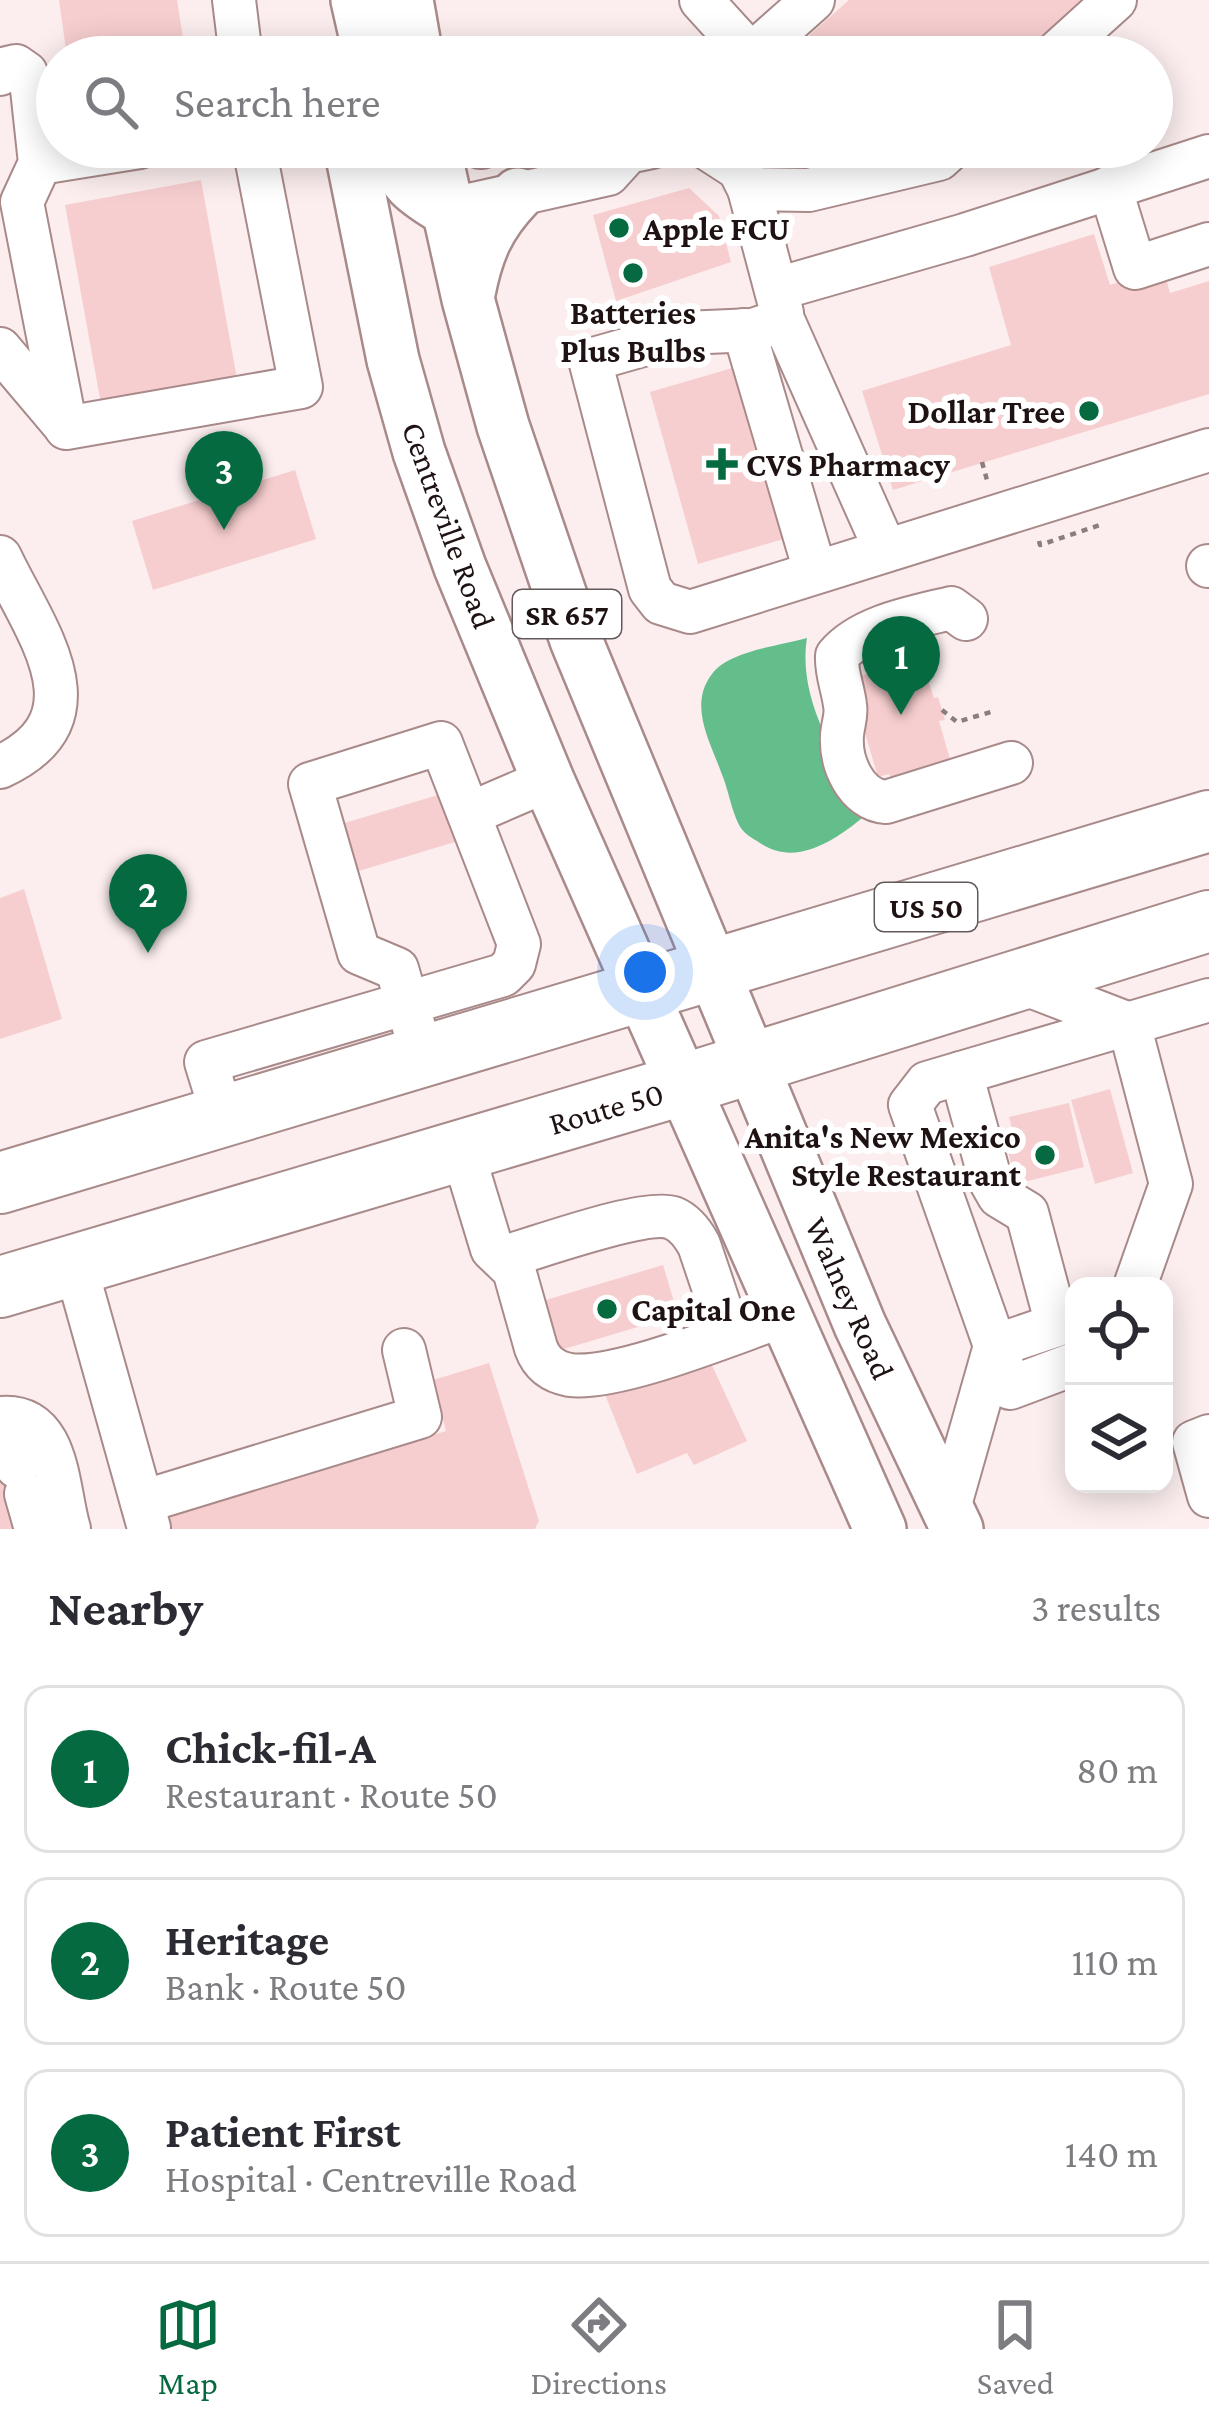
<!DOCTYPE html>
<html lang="en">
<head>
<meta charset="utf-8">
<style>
	:root { --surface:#fff; --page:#f7f7f7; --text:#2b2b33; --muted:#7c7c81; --line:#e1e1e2; --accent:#066a40 }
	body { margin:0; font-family:"Crimson Pro",serif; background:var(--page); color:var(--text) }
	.controls { position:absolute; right:36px; bottom:36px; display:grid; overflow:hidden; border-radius:24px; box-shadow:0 6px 30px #0003 }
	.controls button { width:108px; height:108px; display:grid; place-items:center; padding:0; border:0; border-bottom:3px solid var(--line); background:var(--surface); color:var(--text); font:60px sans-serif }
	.you { position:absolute; left:645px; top:972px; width:42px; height:42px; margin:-30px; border:9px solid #fff; border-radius:50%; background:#1a73e8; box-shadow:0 0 0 18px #1a73e833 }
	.badge { display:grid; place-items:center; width:78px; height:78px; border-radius:50%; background:var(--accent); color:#fff; font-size:39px; font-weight:700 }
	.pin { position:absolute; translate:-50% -99px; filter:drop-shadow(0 3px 6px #0008) }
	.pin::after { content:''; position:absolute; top:63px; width:42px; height:36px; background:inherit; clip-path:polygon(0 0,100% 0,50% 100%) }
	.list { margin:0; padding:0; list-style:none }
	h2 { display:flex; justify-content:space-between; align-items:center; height:156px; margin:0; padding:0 48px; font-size:51px }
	h2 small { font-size:39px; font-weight:400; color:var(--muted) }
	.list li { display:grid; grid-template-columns:78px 1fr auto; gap:36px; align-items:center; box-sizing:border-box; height:168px; margin:0 24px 24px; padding:0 24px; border:3px solid var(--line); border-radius:24px }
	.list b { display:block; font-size:45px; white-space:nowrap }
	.list p { margin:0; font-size:39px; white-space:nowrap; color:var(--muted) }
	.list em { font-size:39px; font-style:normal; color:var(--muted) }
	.icon { flex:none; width:66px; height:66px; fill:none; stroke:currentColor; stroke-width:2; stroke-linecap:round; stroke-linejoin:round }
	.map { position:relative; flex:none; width:1209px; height:1529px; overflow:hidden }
	.search { position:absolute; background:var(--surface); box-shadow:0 6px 30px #0003; left:36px; right:36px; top:36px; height:132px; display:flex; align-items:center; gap:30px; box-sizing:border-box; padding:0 42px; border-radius:66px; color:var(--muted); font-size:45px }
	.sheet { height:732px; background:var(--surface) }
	nav { display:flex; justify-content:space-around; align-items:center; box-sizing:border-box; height:168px; border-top:3px solid var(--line); background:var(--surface); font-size:33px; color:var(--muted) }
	nav a { display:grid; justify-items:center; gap:6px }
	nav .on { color:var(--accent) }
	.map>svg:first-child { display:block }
	.water { fill:#64be8b }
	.building { fill:#f7cecf }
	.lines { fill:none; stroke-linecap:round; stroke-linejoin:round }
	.minor-casing { stroke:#a98a8a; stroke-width:46 }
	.major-casing { stroke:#a98a8a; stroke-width:56 }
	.highway-casing { stroke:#a98a8a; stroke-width:64 }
	.path { stroke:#8a7d7d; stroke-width:4.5; stroke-dasharray:6 6; stroke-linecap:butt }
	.minor { stroke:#fff; stroke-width:42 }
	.major { stroke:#fff; stroke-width:51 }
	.highway { stroke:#fff; stroke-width:60 }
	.poi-dot { fill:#066a40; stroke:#fff; stroke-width:4.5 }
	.labels { text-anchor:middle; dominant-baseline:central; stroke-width:12; stroke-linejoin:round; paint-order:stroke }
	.shield { fill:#fff; stroke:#62595a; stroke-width:3 }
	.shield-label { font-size:30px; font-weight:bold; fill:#1e1213 }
	.poi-label { font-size:33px; font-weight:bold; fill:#1e1213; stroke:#fff; text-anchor:start }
	.street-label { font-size:33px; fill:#1e1213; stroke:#fff }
</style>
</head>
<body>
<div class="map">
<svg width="1209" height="1529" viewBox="0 0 1209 1529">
	<rect width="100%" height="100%" fill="#fceeee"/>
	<!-- water -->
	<path class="water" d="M807,638C797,700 838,761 868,813C840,837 797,869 760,843C752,838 743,833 739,825C731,809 728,788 721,772C710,741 688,705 712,674C729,651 779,646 807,638Z"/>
	<!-- building -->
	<g class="building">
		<polygon points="59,0 177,0 186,57 67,57"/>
		<polygon points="849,0 1083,0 1017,57 799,57 796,47"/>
		<polygon points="831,147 875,147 875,148 836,160"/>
		<polygon points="201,180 237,379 101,404 65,205"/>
		<polygon points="689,188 719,216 731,262 616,301 593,215"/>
		<polygon points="1094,234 1110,285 1163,268 1170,293 1209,281 1209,394 893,490 862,391 1011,345 989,267"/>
		<polygon points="746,364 794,536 698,564 650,392"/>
		<polygon points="295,470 316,539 153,590 132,521"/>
		<polygon points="903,643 907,657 919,653 934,698 938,697 945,720 939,721 950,759 939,762 942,772 893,787 889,774 878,777 849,679 873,672 871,667 882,664 878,651"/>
		<polygon points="441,794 455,842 352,873 338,825"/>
		<polygon points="24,889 62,1019 0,1039 0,898"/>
		<polygon points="1110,1089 1133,1173 1095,1184 1071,1100"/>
		<polygon points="1069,1103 1084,1167 1016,1184 1006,1143 1015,1141 1009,1117"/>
		<polygon points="663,1265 678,1315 544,1355 529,1305"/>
		<polygon points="710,1361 747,1441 694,1465 687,1453 637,1474 604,1392"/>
		<polygon points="489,1363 539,1521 535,1529 166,1529 162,1516 446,1431 433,1380"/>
		<polygon points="43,1459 18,1529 0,1529 0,1472"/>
	</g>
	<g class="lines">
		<defs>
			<g id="minor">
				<polyline points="234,0 241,57"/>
				<polyline points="701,0 751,55"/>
				<polyline points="749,57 813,0"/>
				<polyline points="1052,57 1115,0"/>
				<polyline points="0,74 3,69 16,66 26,73 32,89 40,163 22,202 66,428 301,387 254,147"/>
				<polyline points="480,147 482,147"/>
				<polyline points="705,147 739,169 749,189 782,313"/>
				<polyline points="40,163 140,147"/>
				<polyline points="1110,187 1135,268 1209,244"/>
				<polyline points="749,189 809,190 939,159 952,147"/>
				<polyline points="447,210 608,174 628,152 652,147"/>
				<polyline points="777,289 965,235 1209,156"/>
				<polyline points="744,330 815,571"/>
				<polyline points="0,349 65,426"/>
				<polyline points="885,549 783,320 753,330 685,333 590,360 650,589 661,603 690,612 1209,450"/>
				<path d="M0,557C35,631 106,718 0,767"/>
				<polyline points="1208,566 1209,566"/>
				<path d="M966,619L951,608C915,617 862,626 837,656C836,673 843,688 845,705C847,715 843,724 842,735C840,763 856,800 886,802L1011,763"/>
				<polyline points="469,814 548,780"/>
				<polyline points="1015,980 1129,1024"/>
				<polyline points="1129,1024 1171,1184 1135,1286"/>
				<polyline points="223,1117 206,1062 503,975 514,964 519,944 441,743 310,784 359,953 397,969 423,1058"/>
				<path d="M462,1150L492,1249L514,1270L536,1348C542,1364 553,1372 570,1375C618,1381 735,1332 785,1315"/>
				<path d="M504,1257C537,1248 645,1208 673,1218C685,1223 693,1234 699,1245L729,1334"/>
				<polyline points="75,1264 149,1528"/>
				<polyline points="1074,1364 1010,1388 910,1105 927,1083 1209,1000"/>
				<path d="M0,1418C60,1412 57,1490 69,1529"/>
				<polyline points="2,1418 17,1467"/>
				<polyline points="1209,1436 1194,1442 1209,1496"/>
				<polyline points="26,1494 36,1529"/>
				<polyline points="142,1502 420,1417 404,1350"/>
				<polyline points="949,1508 995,1346 1057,1325 1027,1213 999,1196 991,1182 961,1073"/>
			</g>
			<g id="major">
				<polyline points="357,0 370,57"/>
				<polyline points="407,0 417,57"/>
				<polyline points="350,147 393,360 419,452 460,567 548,780 880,1529"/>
				<path d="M389,147C399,180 418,193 447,210"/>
				<polyline points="434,147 468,299 503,426 576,640 860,1325 957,1529"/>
				<path d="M469,293C477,252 488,225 518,194"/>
			</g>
			<g id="highway">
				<polyline points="0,1183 1209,821"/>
				<polyline points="0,1287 682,1085 1209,921"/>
			</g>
		</defs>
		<!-- minor casing -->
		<use href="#minor" class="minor-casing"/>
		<!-- major casing -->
		<use href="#major" class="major-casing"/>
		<!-- highway casing -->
		<use href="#highway" class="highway-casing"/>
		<!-- path -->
		<g class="path">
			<polyline points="982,462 987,480"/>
			<polyline points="1039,541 1040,545 1100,525"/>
			<polyline points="942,710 957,722 994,711"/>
		</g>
		<!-- minor -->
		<use href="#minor" class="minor"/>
		<!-- major -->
		<use href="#major" class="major"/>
		<!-- highway -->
		<use href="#highway" class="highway"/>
	</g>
	<!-- markers -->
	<g class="poi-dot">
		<circle cx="619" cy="228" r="12"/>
		<circle cx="633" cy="273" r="12"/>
		<circle cx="1089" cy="411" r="12"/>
		<path d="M716 446h12v12h12v12h-12v12h-12v-12h-12v-12h12z"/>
		<circle cx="1045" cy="1155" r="12"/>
		<circle cx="607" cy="1309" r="12"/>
	</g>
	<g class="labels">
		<!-- shield labels -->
		<g class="shield">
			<rect x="513" y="590" width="108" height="48" rx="9"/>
			<rect x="875" y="883" width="102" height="48" rx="9"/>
		</g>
		<g class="shield-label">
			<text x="567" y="614">SR 657</text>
			<text x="926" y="907">US 50</text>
		</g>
		<!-- poi labels -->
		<g class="poi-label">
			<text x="643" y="228">Apple FCU</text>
			<text x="633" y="312" text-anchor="middle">Batteries<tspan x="633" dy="38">Plus Bulbs</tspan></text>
			<text x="1065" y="411" text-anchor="end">Dollar Tree</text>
			<text x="746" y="464">CVS Pharmacy</text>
			<text x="1021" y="1136" text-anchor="end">Anita's New Mexico<tspan x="1021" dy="38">Style Restaurant</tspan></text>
			<text x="631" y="1309">Capital One</text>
		</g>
		<!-- street labels -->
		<g class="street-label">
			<text transform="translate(449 525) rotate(70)">Centreville Road</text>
			<text transform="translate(606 1108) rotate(-16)">Route 50</text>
			<text transform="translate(850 1298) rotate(66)">Walney Road</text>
		</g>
	</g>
</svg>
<div class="controls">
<button><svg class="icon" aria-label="locate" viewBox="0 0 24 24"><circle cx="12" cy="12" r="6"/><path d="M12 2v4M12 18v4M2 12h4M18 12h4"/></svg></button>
<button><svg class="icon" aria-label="layers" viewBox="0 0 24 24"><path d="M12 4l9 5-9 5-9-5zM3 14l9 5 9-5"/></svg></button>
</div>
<div class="you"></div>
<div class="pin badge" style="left:901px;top:715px">1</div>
<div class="pin badge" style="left:148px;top:953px">2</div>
<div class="pin badge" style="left:224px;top:530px">3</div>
<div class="search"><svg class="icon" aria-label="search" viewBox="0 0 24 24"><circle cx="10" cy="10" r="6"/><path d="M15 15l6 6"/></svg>Search here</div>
</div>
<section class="sheet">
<h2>Nearby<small>3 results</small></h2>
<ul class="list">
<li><span class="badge">1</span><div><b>Chick-fil-A</b><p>Restaurant · Route 50</p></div><em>80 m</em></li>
<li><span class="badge">2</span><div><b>Heritage</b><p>Bank · Route 50</p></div><em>110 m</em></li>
<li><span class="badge">3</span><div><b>Patient First</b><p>Hospital · Centreville Road</p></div><em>140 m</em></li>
</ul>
</section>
<nav>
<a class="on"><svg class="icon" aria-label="map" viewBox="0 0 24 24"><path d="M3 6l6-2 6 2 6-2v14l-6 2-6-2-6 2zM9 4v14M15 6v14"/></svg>Map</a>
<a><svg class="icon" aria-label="directions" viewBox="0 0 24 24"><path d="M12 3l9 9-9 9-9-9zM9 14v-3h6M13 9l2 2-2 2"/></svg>Directions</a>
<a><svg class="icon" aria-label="saved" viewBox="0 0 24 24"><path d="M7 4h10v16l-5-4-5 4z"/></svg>Saved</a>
</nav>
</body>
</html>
